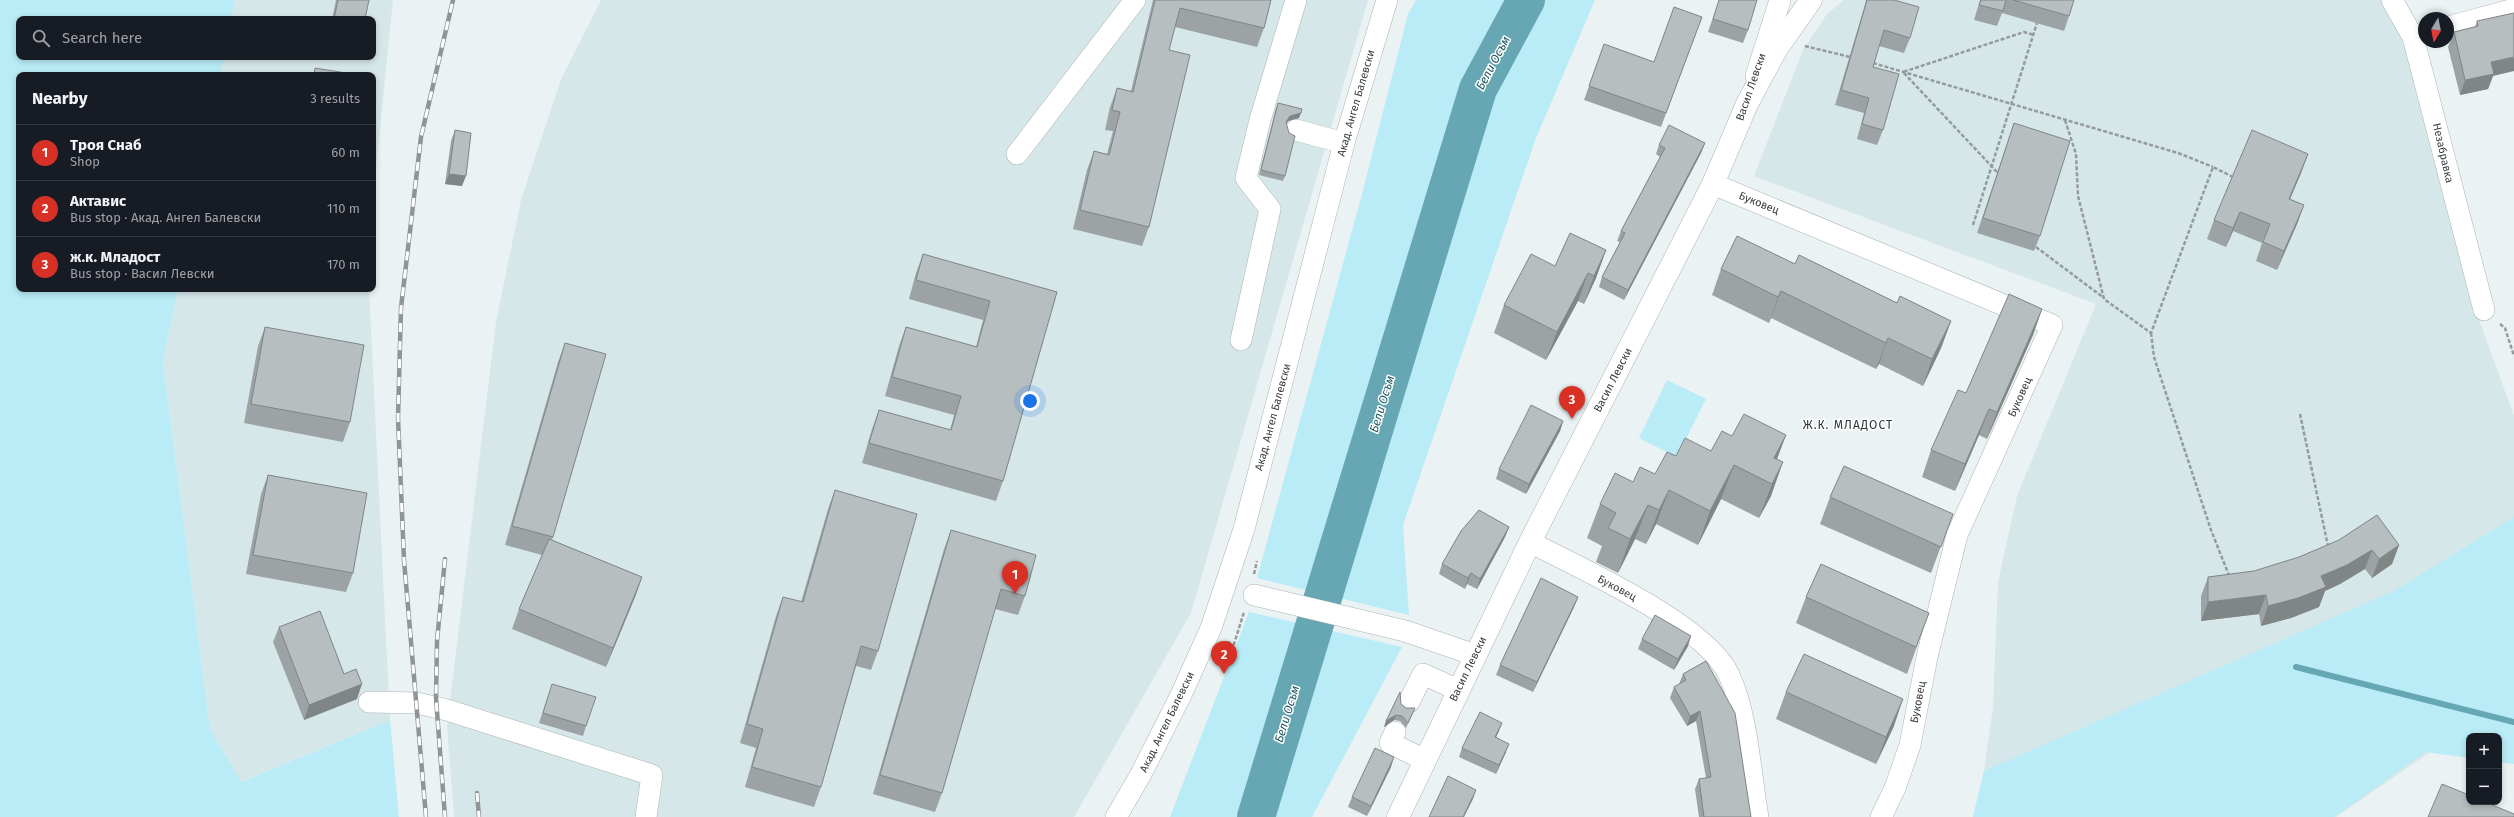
<!DOCTYPE html>
<html lang="en">
<head>
<meta charset="utf-8">
<style>
	:root { --surface:#171b24; --page:#20242c; --text:#f1f3f6; --muted:#9ea1a6; --line:#363941; --accent:#d93025 }
	body { margin:0; font-family:"Fira Sans",sans-serif; background:var(--page); color:var(--text) }
	.controls { position:absolute; right:12px; bottom:12px; display:grid; overflow:hidden; border-radius:8px; box-shadow:0 2px 6px #0003 }
	.controls button { width:36px; height:36px; display:grid; place-items:center; padding:0; border:0; border-bottom:1px solid var(--line); background:var(--surface); color:var(--text); font:20px sans-serif }
	.compass { position:absolute; left:2418px; top:12px; width:36px; height:36px; border-radius:50%; background:var(--surface); box-shadow:0 2px 6px #0003; rotate:190deg }
	.you { position:absolute; left:1030px; top:401px; width:14px; height:14px; margin:-10px; border:3px solid #fff; border-radius:50%; background:#1a73e8; box-shadow:0 0 0 6px #1a73e833 }
	.badge { display:grid; place-items:center; width:26px; height:26px; border-radius:50%; background:var(--accent); color:#fff; font-size:13px; font-weight:700 }
	.pin { position:absolute; translate:-50% -33px; filter:drop-shadow(0 1px 2px #0008) }
	.pin::after { content:''; position:absolute; top:21px; width:14px; height:12px; background:inherit; clip-path:polygon(0 0,100% 0,50% 100%) }
	.list { margin:0; padding:0; list-style:none }
	h2 { display:flex; justify-content:space-between; align-items:center; height:52px; margin:0; padding:0 16px; font-size:17px }
	h2 small { font-size:13px; font-weight:400; color:var(--muted) }
	.list li { display:grid; grid-template-columns:26px 1fr auto; gap:12px; align-items:center; box-sizing:border-box; height:56px; padding:0 16px; border-top:1px solid var(--line) }
	.list b { display:block; font-size:15px; white-space:nowrap }
	.list p { margin:0; font-size:13px; white-space:nowrap; color:var(--muted) }
	.list em { font-size:13px; font-style:normal; color:var(--muted) }
	.icon { flex:none; width:22px; height:22px; fill:none; stroke:currentColor; stroke-width:2; stroke-linecap:round; stroke-linejoin:round }
	.map { position:relative; flex:none; width:2514px; height:817px; overflow:hidden }
	.search { position:absolute; background:var(--surface); box-shadow:0 2px 6px #0003; left:16px; top:16px; width:360px; height:44px; display:flex; align-items:center; gap:10px; box-sizing:border-box; padding:0 14px; border-radius:8px; color:var(--muted); font-size:15px }
	.panel { position:absolute; background:var(--surface); box-shadow:0 2px 6px #0003; left:16px; top:72px; width:360px; height:220px; border-radius:8px }
	.map>svg:first-child { display:block }
	.built { fill:#d6e7ea }
	.green { fill:#b9ecf6 }
	.lines { fill:none; stroke-linecap:round; stroke-linejoin:round }
	.stream { stroke:#66a7b3; stroke-width:6 }
	.river { stroke:#66a7b3; stroke-width:38 }
	.minor-casing { stroke:#abb3b4; stroke-width:22 }
	.major-casing { stroke:#abb3b4; stroke-width:23 }
	.path { stroke:#959b9c; stroke-width:2.5; stroke-dasharray:4 2; stroke-linecap:butt }
	.minor { stroke:#fff; stroke-width:21 }
	.major { stroke:#fff; stroke-width:22 }
	.rail-casing { stroke:#8f9495; stroke-width:4.5 }
	.rail { stroke:#fff; stroke-width:3; stroke-dasharray:9; stroke-linecap:butt }
	.wall { fill:#9da3a5 }
	.shaded-wall { fill:#808586 }
	.building { fill:#b7bec0; stroke:#808586 }
	.labels { text-anchor:middle; dominant-baseline:central; stroke-width:3; stroke-linejoin:round; paint-order:stroke }
	.street-label { font-size:11px; fill:#3a3d3e; stroke:#fff }
	.water-label { font-size:12px; font-style:italic; fill:#1e565f; stroke:#fff }
	.neighbourhood-label { font-size:12px; letter-spacing:1px; fill:#303637; stroke:#fff }
</style>
</head>
<body>
<div class="map">
<svg width="2514" height="817" viewBox="0 0 2514 817">
	<rect width="100%" height="100%" fill="#eaf2f3"/>
	<!-- built -->
	<g class="built">
		<polygon points="235,0 393,0 373,198 373,75 220,75 224,57 373,57 373,19 231,19"/>
		<polygon points="601,0 1368,0 1191,613 1074,817 454,817 447,726 496,322 521,200 561,79"/>
		<polygon points="1844,0 2387,0 2421,72 2477,314 2514,416 2514,763 2499,736 2469,736 2432,751 2336,817 1973,817 1984,771 1993,707 1998,582 2017,496 2096,304 1754,176 1803,50 1827,14"/>
		<polygon points="178,289 369,289 390,720 240,782 210,729 163,360"/>
	</g>
	<!-- green -->
	<g class="green">
		<polygon points="0,0 235,0 231,19 19,19 19,57 224,57 220,75 19,75 19,289 178,289 163,361 210,729 241,782 390,720 399,817 0,817"/>
		<polygon points="1416,0 1595,0 1536,138 1403,525 1409,615 1257,578 1362,194 1408,14"/>
		<polygon points="1667,380 1706,399 1677,457 1639,438"/>
		<polygon points="2514,517 2514,764 2499,762 2499,736 2469,736 2469,758 2425,752 2334,817 1973,817 1984,771 2394,591"/>
		<polygon points="1249,612 1402,647 1312,817 1170,817"/>
	</g>
	<g class="lines">
		<!-- stream -->
		<polyline class="stream" points="2296,667 2514,722"/>
		<!-- river -->
		<polyline class="river" points="1256,817 1478,89 1526,0"/>
		<defs>
			<g id="minor">
				<polyline points="2392,0 2413,37 2484,310"/>
				<polyline points="2448,27 2514,9"/>
				<polyline points="1756,76 1780,0"/>
				<polyline points="1296,130 1344,143"/>
				<polyline points="1017,154 1135,0"/>
				<polyline points="1713,184 2052,325 1957,535 1927,657 1910,745 1895,788 1881,817"/>
				<polyline points="1241,340 1270,209 1246,178 1260,120 1296,0"/>
				<path d="M1530,542C1581,569 1706,624 1729,675C1748,716 1750,772 1758,817"/>
				<polyline points="1254,595 1405,631 1475,655"/>
				<polyline points="369,702 417,703 447,710 652,775 646,817"/>
				<polyline points="1409,702 1423,674 1458,690"/>
				<polyline points="1395,732 1390,743 1425,760"/>
				<polyline points="1116,817 1141,774 1181,695 1211,628 1244,529 1344,143 1387,0"/>
			</g>
			<polyline id="major" points="1398,817 1530,542 1713,184 1747,104 1776,50 1811,0"/>
		</defs>
		<!-- minor casing -->
		<use href="#minor" class="minor-casing"/>
		<!-- major casing -->
		<use href="#major" class="major-casing"/>
		<!-- path -->
		<g class="path">
			<polyline points="1805,46 1850,57"/>
			<polyline points="1873,63 2178,153 2213,167"/>
			<polyline points="2065,120 2076,154 2078,196 2104,299 2151,333 2213,167 2233,177"/>
			<polyline points="1997,172 1903,72 2024,32 2034,35"/>
			<polyline points="1973,225 2037,23"/>
			<polyline points="2036,247 2104,298"/>
			<polyline points="2500,324 2505,328 2514,356"/>
			<polyline points="2151,333 2154,357 2211,530 2230,578"/>
			<polyline points="2300,414 2328,546"/>
			<polyline points="1254,574 1257,561"/>
			<polyline points="1227,642 1234,644 1244,612"/>
		</g>
		<!-- minor -->
		<use href="#minor" class="minor"/>
		<!-- major -->
		<use href="#major" class="major"/>
		<defs>
			<g id="rail">
				<polyline points="445,559 437,641 436,698 445,817"/>
				<polyline points="477,793 479,817"/>
				<polyline points="426,817 404,560 398,418 401,308 421,137 453,0"/>
			</g>
		</defs>
		<!-- rail casing -->
		<use href="#rail" class="rail-casing"/>
		<!-- rail -->
		<use href="#rail" class="rail"/>
	</g>
	<!-- wall -->
	<g class="wall">
		<polygon points="336,0 369,0 365,19 332,19"/>
		<polygon points="1153,0 1271,0 1264,28 1257,47 1175,27 1169,50 1149,227 1142,246 1073,229 1087,170 1094,151 1107,154 1113,131 1105,130 1110,107 1117,88 1131,91"/>
		<polygon points="1719,0 1748,30 1743,43 1708,32"/>
		<polygon points="1866,0 1894,0 1910,38 1904,53 1879,46 1873,67 1883,130 1877,145 1857,139 1864,113 1835,105 1864,8"/>
		<polygon points="1980,0 2074,0 2069,16 2064,31 2002,13 1997,26 1974,20"/>
		<polygon points="1702,17 1661,127 1584,100 1604,44 1654,62"/>
		<polygon points="2477,21 2493,76 2488,89 2460,95 2448,47 2454,32 2475,27"/>
		<polygon points="1278,103 1299,118 1288,121 1287,123 1285,176 1283,181 1259,175 1276,108"/>
		<polygon points="2014,123 2040,236 2034,251 1977,233"/>
		<polygon points="455,130 462,186 445,184 451,141"/>
		<polygon points="1705,143 1701,153 1624,300 1599,287 1602,277 1620,242 1617,241 1621,231 1660,157 1656,154 1659,145"/>
		<polygon points="2308,154 2301,173 2290,199 2304,205 2297,224 2277,270 2256,261 2262,243 2233,231 2226,247 2207,239 2214,220"/>
		<polygon points="1606,250 1596,278 1584,304 1578,301 1546,360 1494,333 1504,305 1555,266"/>
		<polygon points="923,254 1057,292 1003,481 996,501 862,463 872,429 879,410 950,430 954,415 885,396 899,346 906,327 976,347 983,320 909,299 916,273"/>
		<polygon points="1795,264 1897,303 1951,321 1941,348 1923,386 1879,364 1876,369 1771,318 1769,323 1712,295 1721,269"/>
		<polygon points="2042,309 2033,335 1987,439 1979,435 1955,491 1922,477 1931,450 1966,393"/>
		<polygon points="265,327 350,422 343,442 244,423 258,346"/>
		<polygon points="565,343 553,537 552,540 642,577 635,597 606,667 512,629 519,609 542,555 505,545 558,362"/>
		<polygon points="1563,421 1560,431 1526,494 1496,479 1499,469"/>
		<polygon points="1786,435 1777,459 1771,496 1759,518 1721,499 1698,545 1656,524 1646,544 1635,539 1618,573 1596,562 1602,546 1587,538 1600,504 1633,482 1655,474 1676,456 1711,451 1732,436"/>
		<polygon points="268,475 353,573 346,592 246,574 261,494"/>
		<polygon points="835,490 878,651 871,670 856,666 821,787 814,807 745,787 756,748 740,743 776,616 783,597 801,602 828,509"/>
		<polygon points="1830,497 1953,514 1931,573 1820,524"/>
		<polygon points="1509,527 1505,537 1477,589 1467,584 1465,589 1439,574 1442,564"/>
		<polygon points="951,530 1025,596 1018,615 995,609 942,793 935,812 873,794 944,549"/>
		<polygon points="2399,545 2392,564 2372,578 2365,569 2340,584 2325,591 2319,607 2291,618 2261,626 2259,614 2201,621 2201,596 2208,577 2254,571"/>
		<polygon points="1578,597 1574,607 1533,692 1496,675 1500,665"/>
		<polygon points="1806,597 1929,613 1907,674 1796,623"/>
		<polygon points="279,627 344,674 357,699 304,720 273,642"/>
		<polygon points="1642,639 1688,646 1674,670 1638,649"/>
		<polygon points="1706,661 1751,817 1699,817 1695,789 1699,779 1706,778 1696,721 1687,726 1670,698 1674,687 1679,684 1683,674"/>
		<polygon points="552,684 586,726 583,736 539,723"/>
		<polygon points="1786,692 1894,726 1876,764 1776,719"/>
		<polygon points="1401,704 1413,713 1406,728 1400,721 1394,720 1384,727 1386,721"/>
		<polygon points="1502,723 1496,737 1506,752 1496,774 1459,757 1462,748"/>
		<polygon points="1391,767 1367,816 1348,807 1352,797"/>
	</g>
	<!-- shaded-wall -->
	<g class="shaded-wall">
		<polygon points="2514,57 2514,71 2493,76 2488,89 2460,95 2465,80 2491,62"/>
		<polygon points="1301,113 1299,118 1288,121 1284,127 1286,122 1290,116"/>
		<polygon points="1705,143 1701,153 1624,300 1628,290"/>
		<polygon points="2308,154 2301,173 2282,218 2289,199"/>
		<polygon points="449,174 466,176 462,186 445,184"/>
		<polygon points="2304,205 2297,224 2277,270 2284,251"/>
		<polygon points="2240,212 2233,231 2226,247 2233,228"/>
		<polygon points="1606,250 1596,278 1584,304 1594,276"/>
		<polygon points="1588,273 1578,301 1546,360 1557,332"/>
		<polygon points="1781,291 1771,318 1769,323 1778,297"/>
		<polygon points="2042,309 2033,335 1987,439 1997,412"/>
		<polygon points="1951,321 1941,348 1923,386 1932,359"/>
		<polygon points="1888,338 1879,364 1876,369 1886,343"/>
		<polygon points="1989,409 1979,435 1955,491 1965,464"/>
		<polygon points="1563,421 1560,431 1526,494 1529,484"/>
		<polygon points="1786,435 1773,469 1774,458"/>
		<polygon points="1783,462 1771,496 1759,518 1772,484"/>
		<polygon points="1734,465 1721,499 1698,545 1710,511"/>
		<polygon points="1669,490 1656,524 1646,544 1659,510"/>
		<polygon points="1648,505 1635,539 1618,573 1630,539"/>
		<polygon points="1509,527 1505,537 1477,589 1480,579"/>
		<polygon points="2399,545 2392,564 2372,578 2379,559"/>
		<polygon points="2372,550 2365,569 2340,584 2325,591 2319,607 2291,618 2261,626 2268,606 2321,576"/>
		<polygon points="1471,573 1467,584 1465,589 1468,578"/>
		<polygon points="642,577 635,597 606,667 613,648"/>
		<polygon points="2266,595 2259,614 2201,621 2208,602"/>
		<polygon points="1578,597 1574,607 1533,692 1537,682"/>
		<polygon points="1691,636 1688,646 1674,670 1678,659"/>
		<polygon points="362,684 357,699 304,720 309,705"/>
		<polygon points="1903,699 1894,726 1876,764 1886,737"/>
		<polygon points="1700,711 1696,721 1687,726 1690,716"/>
		<polygon points="1396,715 1394,720 1384,727 1386,721"/>
		<polygon points="1502,723 1499,731 1492,746 1495,737"/>
		<polygon points="1509,744 1506,752 1496,774 1499,765"/>
		<polygon points="1394,757 1391,767 1367,816 1371,806"/>
		<polygon points="1476,790 1473,799 1464,817 1463,817"/>
	</g>
	<!-- building -->
	<g class="building">
		<polygon points="338,0 369,0 365,19 334,19"/>
		<polygon points="1155,0 1271,0 1264,28 1180,8 1169,50 1190,55 1149,227 1080,210 1094,151 1109,155 1120,112 1112,110 1117,88 1133,92"/>
		<polygon points="1719,0 1757,0 1748,30 1713,19"/>
		<polygon points="1867,0 1894,0 1919,7 1910,38 1884,30 1873,67 1899,74 1883,130 1862,124 1869,98 1841,90"/>
		<polygon points="1981,0 2006,0 2003,11 1979,5"/>
		<polygon points="2013,0 2074,0 2069,16"/>
		<polygon points="1674,7 1702,17 1666,113 1589,86 1604,44 1654,62"/>
		<polygon points="2514,13 2514,57 2491,62 2494,74 2465,80 2454,32 2478,26 2477,21"/>
		<polygon points="315,68 346,73 345,75 314,75"/>
		<polygon points="1278,103 1302,109 1301,113 1290,116 1286,122 1289,133 1295,136 1285,176 1261,170"/>
		<polygon points="2014,123 2070,141 2040,236 1983,218"/>
		<polygon points="1669,125 1705,143 1628,290 1602,277 1625,233 1621,231 1665,148 1659,145"/>
		<polygon points="455,130 471,133 466,176 449,174"/>
		<polygon points="2252,130 2308,154 2289,199 2304,205 2284,251 2263,242 2270,224 2240,212 2233,228 2214,220"/>
		<polygon points="1570,233 1606,250 1594,276 1588,273 1557,332 1504,305 1531,254 1555,266"/>
		<polygon points="1737,236 1795,264 1799,255 1897,303 1900,296 1951,321 1932,359 1888,338 1886,343 1781,291 1778,297 1721,269"/>
		<polygon points="923,254 1057,292 1003,481 869,443 879,410 951,430 961,396 892,377 906,327 977,347 990,301 916,280"/>
		<polygon points="2009,294 2042,309 1997,412 1989,409 1965,464 1931,450 1958,390 1966,393"/>
		<polygon points="265,327 364,345 350,422 251,404"/>
		<polygon points="565,343 606,354 553,537 512,526"/>
		<polygon points="1531,405 1563,421 1529,484 1499,469"/>
		<polygon points="1744,414 1786,435 1774,458 1783,462 1772,484 1734,465 1710,511 1669,490 1659,510 1648,505 1630,539 1608,528 1616,513 1600,504 1615,473 1633,482 1640,467 1655,474 1667,452 1676,456 1685,438 1711,451 1722,431 1732,436"/>
		<polygon points="1844,466 1953,514 1941,547 1830,497"/>
		<polygon points="268,475 367,493 353,573 253,555"/>
		<polygon points="835,490 917,514 878,651 861,646 821,787 752,767 763,729 747,724 783,597 803,602"/>
		<polygon points="1479,510 1509,527 1480,579 1471,573 1468,578 1442,564 1461,531"/>
		<polygon points="2377,515 2399,545 2379,559 2372,550 2347,565 2321,576 2326,587 2298,598 2268,606 2266,595 2208,602 2208,577 2254,571 2299,557 2339,540"/>
		<polygon points="951,530 1036,555 1025,596 1001,589 942,793 880,775"/>
		<polygon points="549,539 642,577 613,648 519,609"/>
		<polygon points="1821,564 1929,613 1916,647 1806,597"/>
		<polygon points="1541,578 1578,597 1537,682 1500,665"/>
		<polygon points="320,611 344,674 356,669 362,684 309,705 279,627"/>
		<polygon points="1655,615 1691,636 1678,659 1642,639"/>
		<polygon points="1804,654 1903,699 1886,737 1786,692"/>
		<polygon points="1706,661 1735,713 1751,817 1704,817 1699,779 1711,777 1700,711 1690,716 1674,687 1686,680 1683,674"/>
		<polygon points="552,684 596,697 586,726 543,713"/>
		<polygon points="1400,692 1401,704 1406,708 1415,708 1408,723 1402,716 1396,715 1386,721"/>
		<polygon points="1480,712 1502,723 1495,737 1509,744 1499,765 1462,748"/>
		<polygon points="1375,748 1394,757 1371,806 1352,797"/>
		<polygon points="1448,776 1476,790 1463,817 1429,817"/>
		<polygon points="2442,784 2469,795 2469,802 2485,802 2514,814 2514,817 2428,817"/>
	</g>
	<g class="labels">
		<!-- street labels -->
		<g class="street-label">
			<text transform="translate(1751 87) rotate(-71)">Васил Левски</text>
			<text transform="translate(1356 103) rotate(-74)">Акад. Ангел Балевски</text>
			<text transform="translate(2443 153) rotate(77)">Незабравка</text>
			<text transform="translate(1759 203) rotate(22)">Буковец</text>
			<text transform="translate(1613 380) rotate(-63)">Васил Левски</text>
			<text transform="translate(2020 397) rotate(-66)">Буковец</text>
			<text transform="translate(1273 417) rotate(-75)">Акад. Ангел Балевски</text>
			<text transform="translate(1617 588) rotate(28)">Буковец</text>
			<text transform="translate(1468 669) rotate(-64)">Васил Левски</text>
			<text transform="translate(1918 702) rotate(-79)">Буковец</text>
			<text transform="translate(1167 722) rotate(-64)">Акад. Ангел Балевски</text>
		</g>
		<!-- water labels -->
		<g class="water-label">
			<text transform="translate(1493 63) rotate(-62)">Бели Осъм</text>
			<text transform="translate(1382 404) rotate(-73)">Бели Осъм</text>
			<text transform="translate(1287 714) rotate(-73)">Бели Осъм</text>
		</g>
		<!-- neighbourhood labels -->
		<g class="neighbourhood-label">
			<text x="1848" y="425">Ж.К. МЛАДОСТ</text>
		</g>
	</g>
</svg>
<div class="controls">
<button>+</button>
<button>−</button>
</div>
<svg class="compass" viewBox="-18 -18 36 36"><path d="M0-13l5 13h-10z" fill="#e53935"/><path d="M0 13l5-13h-10z" fill="#9ea1a6"/></svg>
<div class="you"></div>
<div class="pin badge" style="left:1015px;top:594px">1</div>
<div class="pin badge" style="left:1224px;top:674px">2</div>
<div class="pin badge" style="left:1572px;top:419px">3</div>
<div class="search"><svg class="icon" aria-label="search" viewBox="0 0 24 24"><circle cx="10" cy="10" r="6"/><path d="M15 15l6 6"/></svg>Search here</div>
<section class="panel">
<h2>Nearby<small>3 results</small></h2>
<ul class="list">
<li><span class="badge">1</span><div><b>Троя Снаб</b><p>Shop</p></div><em>60 m</em></li>
<li><span class="badge">2</span><div><b>Актавис</b><p>Bus stop · Акад. Ангел Балевски</p></div><em>110 m</em></li>
<li><span class="badge">3</span><div><b>ж.к. Младост</b><p>Bus stop · Васил Левски</p></div><em>170 m</em></li>
</ul>
</section>
</div>
</body>
</html>
